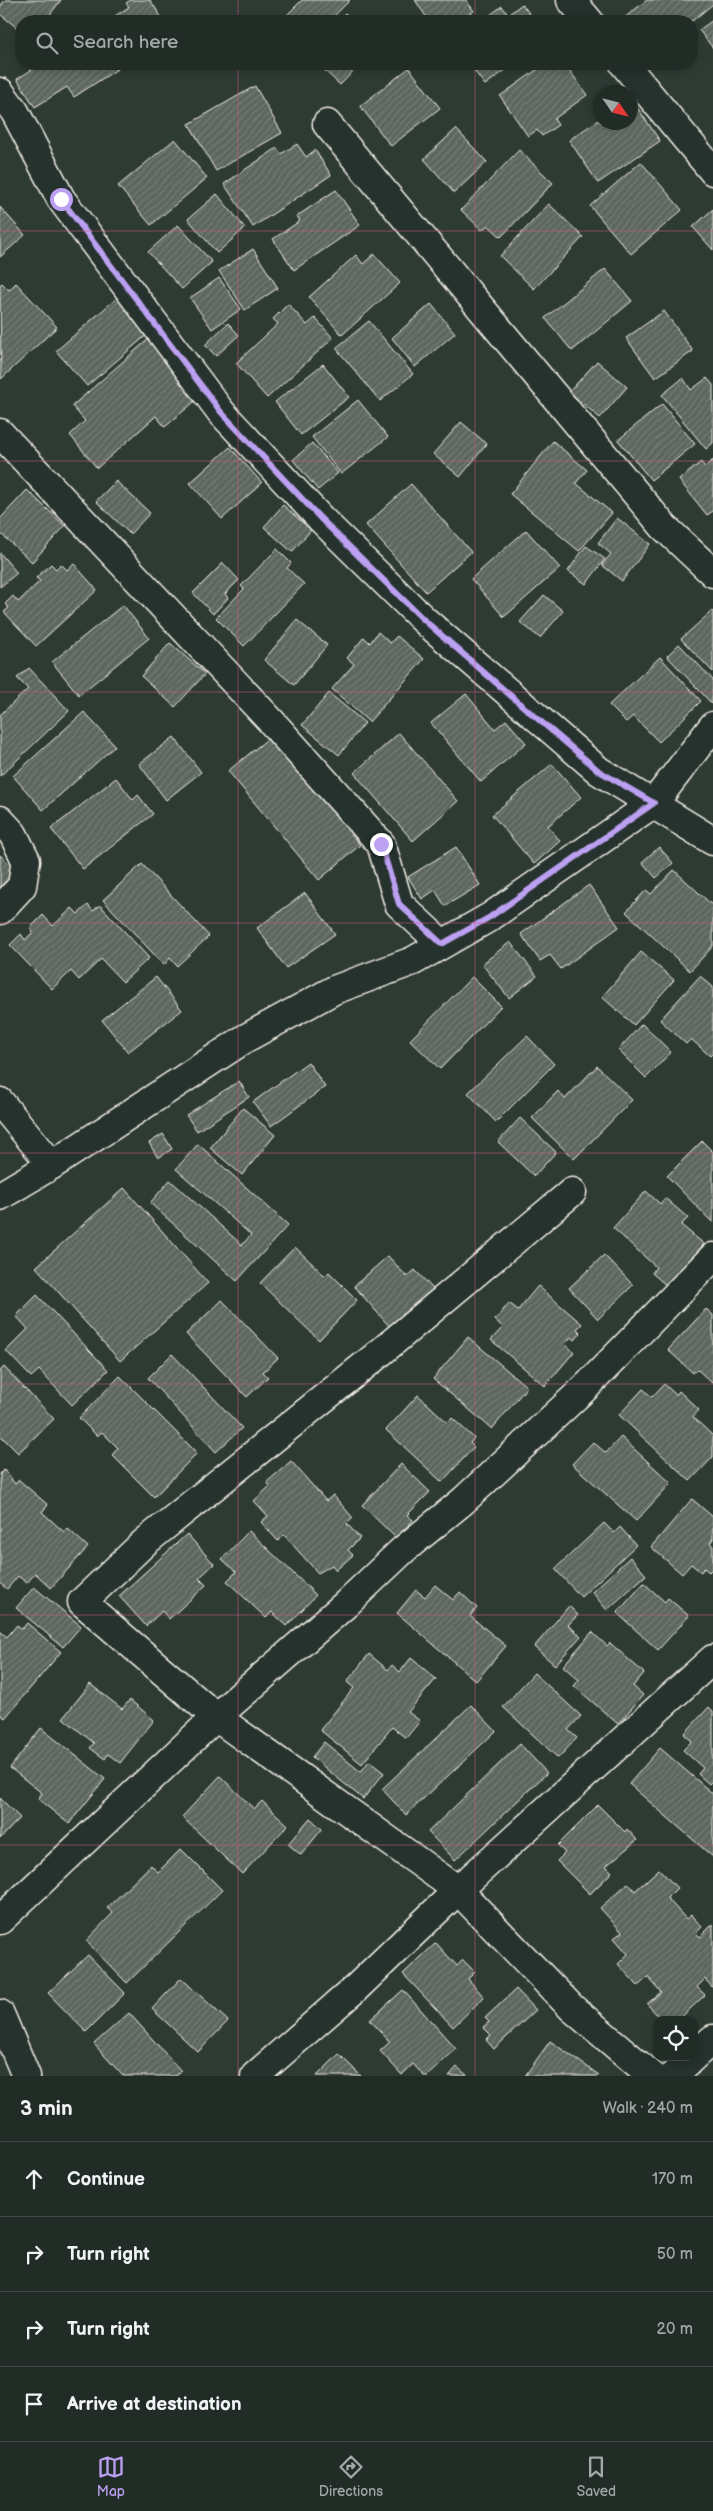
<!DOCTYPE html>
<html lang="en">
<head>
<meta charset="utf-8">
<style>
	:root { --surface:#222c27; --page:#2a342f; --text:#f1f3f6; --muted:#a2a7a7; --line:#3f4844; --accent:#bca0f2 }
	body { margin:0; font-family:"Balsamiq Sans",sans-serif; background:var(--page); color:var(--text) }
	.controls { position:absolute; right:15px; bottom:15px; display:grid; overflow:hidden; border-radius:10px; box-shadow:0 2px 8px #0003 }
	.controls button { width:45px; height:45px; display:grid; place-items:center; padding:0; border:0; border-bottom:1px solid var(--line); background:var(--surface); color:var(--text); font:25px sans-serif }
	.compass { position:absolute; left:593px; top:85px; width:45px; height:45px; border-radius:50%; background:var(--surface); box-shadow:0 2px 8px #0003; rotate:125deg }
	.stop { position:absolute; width:15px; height:15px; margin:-11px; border:4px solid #bca0f2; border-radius:50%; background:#fff }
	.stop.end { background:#bca0f2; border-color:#fff; box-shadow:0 1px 5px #0008 }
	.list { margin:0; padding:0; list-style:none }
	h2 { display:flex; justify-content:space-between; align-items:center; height:65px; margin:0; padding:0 20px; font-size:21px }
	h2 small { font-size:16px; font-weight:400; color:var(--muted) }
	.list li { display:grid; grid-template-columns:32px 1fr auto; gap:15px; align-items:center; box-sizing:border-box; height:75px; padding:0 20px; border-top:1px solid var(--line) }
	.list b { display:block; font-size:19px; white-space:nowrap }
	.list em { font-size:16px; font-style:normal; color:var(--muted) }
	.icon { flex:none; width:28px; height:28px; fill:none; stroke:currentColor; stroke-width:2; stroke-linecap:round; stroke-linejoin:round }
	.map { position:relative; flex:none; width:713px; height:2076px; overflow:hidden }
	.search { position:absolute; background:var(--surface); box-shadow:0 2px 8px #0003; left:15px; right:15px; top:15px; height:55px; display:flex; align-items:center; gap:12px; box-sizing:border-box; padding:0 18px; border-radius:20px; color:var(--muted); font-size:19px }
	.sheet { height:365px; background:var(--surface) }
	nav { display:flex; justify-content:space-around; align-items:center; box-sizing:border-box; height:70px; border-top:1px solid var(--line); background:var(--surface); font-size:14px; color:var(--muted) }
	nav a { display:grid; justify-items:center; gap:2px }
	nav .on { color:var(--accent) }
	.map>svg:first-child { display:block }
	.building { fill:url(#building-hatch); stroke:#f4f1e8 }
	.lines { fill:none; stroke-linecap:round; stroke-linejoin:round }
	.minor-casing { stroke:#f4f1e8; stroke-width:31 }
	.minor { stroke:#26332d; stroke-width:28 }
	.route { stroke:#bca0f2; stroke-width:6 }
	.grid { fill:none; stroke:#d15985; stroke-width:1; stroke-opacity:0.55 }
</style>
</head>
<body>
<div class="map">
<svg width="713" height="2076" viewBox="0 0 713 2076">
	<defs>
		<pattern id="building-hatch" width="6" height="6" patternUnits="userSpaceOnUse" patternTransform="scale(1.25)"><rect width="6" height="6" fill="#5c655e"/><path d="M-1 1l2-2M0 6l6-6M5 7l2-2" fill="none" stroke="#747c75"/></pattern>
	</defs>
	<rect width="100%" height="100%" fill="#2e3b34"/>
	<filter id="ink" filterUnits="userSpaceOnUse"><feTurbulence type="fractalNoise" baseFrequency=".02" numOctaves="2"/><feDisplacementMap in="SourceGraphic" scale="10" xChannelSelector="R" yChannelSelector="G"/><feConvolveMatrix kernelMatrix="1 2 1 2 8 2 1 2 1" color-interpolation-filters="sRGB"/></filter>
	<g filter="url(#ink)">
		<!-- building -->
		<g class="building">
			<polygon points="5,0 61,0 45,21 21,21 21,31 0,14 0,7"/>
			<polygon points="131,0 150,0 164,21 107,21 129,7 126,3"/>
			<polygon points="302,0 350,0 329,21 291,21 286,16"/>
			<polygon points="415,0 466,0 474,11 459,21 429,21"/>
			<polygon points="647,0 713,0 713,4 692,21 625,21 623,19"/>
			<polygon points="522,4 535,21 489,21 486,18 502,6 508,15"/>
			<polygon points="345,13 354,21 337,21"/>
			<polygon points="713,20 713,48 699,30"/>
			<polygon points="41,64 125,64 74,97 67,87 35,107 17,79"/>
			<polygon points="318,64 360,64 340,85"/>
			<polygon points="469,64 514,64 485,85"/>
			<polygon points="545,64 565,64 587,95 554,119 558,125 542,136 537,130 528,136 500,96"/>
			<polygon points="409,68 440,108 391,146 360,106"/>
			<polygon points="255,86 282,133 216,171 189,124"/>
			<polygon points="631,98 660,141 598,183 569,140 600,119 600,122 630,122"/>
			<polygon points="456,129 487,162 454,193 424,159"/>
			<polygon points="175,139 207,178 151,225 118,186"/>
			<polygon points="297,144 306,157 315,150 331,175 253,227 224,184 277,148 281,154"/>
			<polygon points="519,150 553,183 501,237 488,225 482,230 461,210"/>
			<polygon points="641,162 682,210 631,254 590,206"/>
			<polygon points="336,190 360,225 294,270 273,239 300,221 297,216"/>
			<polygon points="217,194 245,228 217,253 188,219"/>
			<polygon points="549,204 583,237 534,289 500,256"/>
			<polygon points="0,207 25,235 0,257"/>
			<polygon points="713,209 713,250 693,227"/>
			<polygon points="178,225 212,262 182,289 148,252"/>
			<polygon points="253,249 278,288 245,310 219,271"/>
			<polygon points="374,254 400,283 342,335 309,297 356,255 363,264"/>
			<polygon points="605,269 632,301 572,351 545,318"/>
			<polygon points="219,278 241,309 212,329 190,298"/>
			<polygon points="2,283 9,290 16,283 57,327 1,379 0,285"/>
			<polygon points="118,297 149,333 87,386 56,351"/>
			<polygon points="288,304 307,325 315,318 333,338 267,398 236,363 278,324 273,319"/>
			<polygon points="431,304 455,333 415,367 392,338"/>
			<polygon points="664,311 693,351 655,378 626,338"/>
			<polygon points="369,321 413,374 380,401 336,348"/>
			<polygon points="228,323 239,335 216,356 205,345"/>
			<polygon points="151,337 202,395 165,427 156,416 97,468 70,435 85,421 72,406"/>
			<polygon points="597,361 627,387 600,418 569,392"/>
			<polygon points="323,364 349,397 301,435 275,402"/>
			<polygon points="683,378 691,390 707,378 713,385 713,443 706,449 662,395"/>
			<polygon points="358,400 388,437 341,474 312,437"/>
			<polygon points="662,404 695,444 651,480 618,440"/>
			<polygon points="461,422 487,444 460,477 433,454"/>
			<polygon points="553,441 587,470 576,483 612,513 579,551 510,494"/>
			<polygon points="312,443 338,473 318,490 293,460"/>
			<polygon points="230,447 262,483 222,519 190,483"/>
			<polygon points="713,460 713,511 707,515 679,480 701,462 705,467"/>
			<polygon points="116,481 150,513 130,534 96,501"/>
			<polygon points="411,484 471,552 426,592 366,525"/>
			<polygon points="27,490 65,526 32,562 0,533 0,519"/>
			<polygon points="283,505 311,530 292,552 264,527"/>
			<polygon points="617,518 650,544 622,581 602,565 611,554 598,543"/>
			<polygon points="526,530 560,568 504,617 471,579"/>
			<polygon points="586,546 605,559 586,584 568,571"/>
			<polygon points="277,549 291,563 287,568 304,584 244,646 216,618 244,589 241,586"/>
			<polygon points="0,553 17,573 0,587"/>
			<polygon points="223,563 239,580 225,594 228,598 213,614 193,593"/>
			<polygon points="51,564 56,569 61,564 67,570 74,564 97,590 36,646 4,612 9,608 5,604 13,596 18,602 40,581 36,578"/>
			<polygon points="544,595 563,611 540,638 520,622"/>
			<polygon points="123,605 149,638 79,695 52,662"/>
			<polygon points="712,611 713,612 713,672 681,639"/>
			<polygon points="297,620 327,645 294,685 264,660"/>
			<polygon points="378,632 390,643 397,636 424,659 369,722 332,689 354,664 347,658 364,637 370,643"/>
			<polygon points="170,643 205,674 175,707 141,676"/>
			<polygon points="679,644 713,680 712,704 667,656"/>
			<polygon points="660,657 701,701 659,742 633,716 626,722 609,705"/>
			<polygon points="29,668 69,711 0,776 0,715 28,689 17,678"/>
			<polygon points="329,693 365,723 339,755 302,725"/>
			<polygon points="466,694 495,729 506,720 526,743 481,782 431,723"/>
			<polygon points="84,712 115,746 43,810 13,776"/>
			<polygon points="399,733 458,801 413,841 354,773"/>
			<polygon points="174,737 201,772 166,800 139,764"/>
			<polygon points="270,737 360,845 319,880 228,771"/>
			<polygon points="552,764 581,797 548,826 560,841 534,864 492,815"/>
			<polygon points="116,778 133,800 138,795 153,814 83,869 51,829"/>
			<polygon points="456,847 480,885 445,906 435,890 422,899 408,877"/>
			<polygon points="659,847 673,863 656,878 642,862"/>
			<polygon points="0,855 16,870 0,888"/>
			<polygon points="142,864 209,936 177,966 170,958 164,965 103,900"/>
			<polygon points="674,870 713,906 713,946 690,971 626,912 646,890 651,894"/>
			<polygon points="589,885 619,927 561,969 550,955 540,961 521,934"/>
			<polygon points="305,893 335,934 286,968 257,928"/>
			<polygon points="88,905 93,911 100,905 149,958 123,982 101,959 79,980 71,971 52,989 10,945 21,934 25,940 33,932 30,928 43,915 53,926 72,908 78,914"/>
			<polygon points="510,942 537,976 509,998 482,964"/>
			<polygon points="641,952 674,980 634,1025 602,997"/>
			<polygon points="700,976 713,987 713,1053 710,1056 691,1039 686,1044 660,1020"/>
			<polygon points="156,977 182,1010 128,1052 102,1020"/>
			<polygon points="472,977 501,1006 440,1069 410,1040"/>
			<polygon points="642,1024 671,1052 646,1078 618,1050"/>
			<polygon points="527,1036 554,1064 496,1122 468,1093"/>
			<polygon points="308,1062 325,1087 271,1126 253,1102"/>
			<polygon points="597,1066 632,1100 574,1159 532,1118 558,1091 565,1099"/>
			<polygon points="239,1081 249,1097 197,1131 186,1115"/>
			<polygon points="243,1108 275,1135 242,1175 210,1148"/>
			<polygon points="520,1118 556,1152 534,1176 498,1142"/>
			<polygon points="163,1134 172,1149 158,1158 149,1143"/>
			<polygon points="702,1141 713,1152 713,1223 667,1176"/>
			<polygon points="198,1144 288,1225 237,1281 150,1203 170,1180 242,1245 251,1235 176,1169"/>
			<polygon points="124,1188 208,1283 120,1361 36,1267"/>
			<polygon points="646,1191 660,1204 665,1198 688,1218 681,1225 704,1244 667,1286 652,1273 656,1267 613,1228"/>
			<polygon points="295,1247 325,1276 329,1272 357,1300 319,1340 260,1283"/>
			<polygon points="604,1255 633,1285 598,1319 569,1288"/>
			<polygon points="388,1256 407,1277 415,1270 433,1289 390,1327 354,1286"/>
			<polygon points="538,1286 582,1324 577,1329 581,1333 575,1340 571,1337 565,1344 574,1352 545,1386 491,1340 503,1327 495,1320 509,1303 518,1310"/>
			<polygon points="37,1295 108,1370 72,1405 39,1370 31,1377 6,1351 28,1329 16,1316"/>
			<polygon points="222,1300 278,1358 263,1372 268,1377 247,1397 186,1334"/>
			<polygon points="706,1309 713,1315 713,1384 697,1369 693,1373 668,1350"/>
			<polygon points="468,1337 527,1387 492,1429 433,1379"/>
			<polygon points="172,1354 242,1428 216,1452 148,1378"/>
			<polygon points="4,1367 54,1419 18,1453 0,1435 0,1371"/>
			<polygon points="120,1376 197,1453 154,1497 112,1455 118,1448 102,1432 97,1436 79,1418"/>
			<polygon points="664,1384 676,1395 679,1391 699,1410 693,1417 713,1436 713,1457 690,1481 619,1415 643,1389 652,1397"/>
			<polygon points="418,1395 448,1423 452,1418 474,1438 470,1443 474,1447 442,1482 386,1430"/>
			<polygon points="621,1437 671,1483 636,1521 572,1464 593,1442 606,1453"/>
			<polygon points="291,1461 326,1501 333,1495 353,1518 347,1524 360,1538 348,1550 353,1555 336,1570 332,1565 318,1573 284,1535 278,1541 261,1522 268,1516 254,1501 270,1486 267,1482"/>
			<polygon points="401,1464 430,1492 407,1515 413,1520 396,1538 362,1505"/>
			<polygon points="4,1470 15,1484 19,1480 48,1505 42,1512 64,1532 67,1528 88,1547 51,1588 35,1573 27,1583 18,1576 7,1589 0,1583 0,1474"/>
			<polygon points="692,1499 713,1517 713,1539 710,1543 713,1546 713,1568 709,1572 704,1568 701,1572 691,1564 682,1574 651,1547"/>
			<polygon points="604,1523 614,1533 620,1527 636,1545 581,1597 555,1569"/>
			<polygon points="249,1531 316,1595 287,1626 272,1612 266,1618 227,1581 236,1572 222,1559"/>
			<polygon points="187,1534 214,1564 199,1578 206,1585 169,1619 162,1611 146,1626 119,1596"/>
			<polygon points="630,1557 646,1575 607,1610 592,1592"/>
			<polygon points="644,1583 665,1602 668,1598 689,1616 658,1650 617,1613"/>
			<polygon points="435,1585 453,1600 460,1592 477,1608 470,1616 506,1646 476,1681 397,1613 416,1590 425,1597"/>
			<polygon points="34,1587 81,1626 63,1647 16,1608"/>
			<polygon points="569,1606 578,1615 568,1625 581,1636 555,1665 534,1647"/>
			<polygon points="27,1623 61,1652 5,1718 0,1714 0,1631 7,1637 17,1625 22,1629"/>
			<polygon points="592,1632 607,1646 610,1643 644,1673 633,1686 643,1695 618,1724 574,1686 579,1680 563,1666"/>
			<polygon points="369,1654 388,1670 392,1665 400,1672 411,1658 436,1679 408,1712 420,1721 406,1738 392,1727 362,1764 320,1730 354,1688 347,1682"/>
			<polygon points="534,1673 581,1716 568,1730 577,1738 558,1758 503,1707"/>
			<polygon points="90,1684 122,1709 130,1700 154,1720 120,1763 108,1754 105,1759 90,1748 94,1743 63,1718"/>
			<polygon points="471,1705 496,1731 406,1815 382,1789"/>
			<polygon points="709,1707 713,1711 713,1780 709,1784 698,1774 703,1768 683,1750 692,1741 684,1734"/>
			<polygon points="41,1728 105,1779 69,1824 38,1799 42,1793 10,1768"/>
			<polygon points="324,1742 361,1772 369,1761 384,1773 363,1799 312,1757"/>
			<polygon points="520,1744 547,1773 455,1860 428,1832"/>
			<polygon points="660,1748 713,1794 713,1857 629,1784"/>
			<polygon points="220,1776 254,1809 262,1801 288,1825 242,1874 182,1817"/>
			<polygon points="0,1798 20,1818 0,1839"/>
			<polygon points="598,1805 625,1832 627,1829 637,1840 606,1866 612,1872 590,1894 557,1861 565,1853 558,1845"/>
			<polygon points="310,1818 322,1829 301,1855 288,1844"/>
			<polygon points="181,1849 222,1890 127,1983 86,1941 113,1913 107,1908 151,1865 158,1872"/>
			<polygon points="659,1869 677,1888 667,1898 686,1919 691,1915 702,1927 696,1933 700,1937 713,1924 713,1988 705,1979 697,1987 705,1995 678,2020 662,2020 647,2004 661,1992 648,1977 638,1986 618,1964 628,1954 614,1938 622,1932 600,1908 628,1883 635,1891"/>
			<polygon points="436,1943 457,1966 463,1960 475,1972 468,1979 484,1997 453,2027 403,1974"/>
			<polygon points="88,1955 125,1993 86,2032 48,1993"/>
			<polygon points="181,1978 228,2021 198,2052 152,2009"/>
			<polygon points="516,1989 536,2010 494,2049 486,2040 491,2035 483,2027 489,2022 485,2018"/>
			<polygon points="403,1990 456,2049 427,2076 424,2076 413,2064 402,2075 380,2051 390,2042 370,2020"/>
			<polygon points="129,2013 181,2071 176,2076 123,2076 94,2044"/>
			<polygon points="550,2041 599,2075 598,2076 525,2076"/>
			<polygon points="339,2054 361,2076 317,2076"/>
			<polygon points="457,2067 468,2076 449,2076"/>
		</g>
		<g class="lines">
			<defs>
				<g id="minor">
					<polyline points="571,0 589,21"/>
					<polyline points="624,64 713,171"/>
					<polyline points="0,92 15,112 61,199 221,412 321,519 424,620 599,771 713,841"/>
					<polyline points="327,124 664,527 713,573"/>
					<polyline points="0,433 270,720 381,844 399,904 442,944"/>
					<polyline points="0,820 13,834 26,860 22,886 0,910"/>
					<polyline points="0,1102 52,1165 0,1196"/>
					<polyline points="52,1165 246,1038 334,990 413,961 490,917 654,803 713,726"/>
					<polyline points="572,1192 375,1357 145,1542 82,1602 216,1717 458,1890 572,2008 652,2076"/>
					<polyline points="0,1920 216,1717 346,1604 403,1550 463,1501 587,1386 713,1257"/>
					<polyline points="0,2014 26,2076"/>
					<polyline points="694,2056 713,2039"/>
					<polyline points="255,2076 356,1988 458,1890 713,1659"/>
					<polyline points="673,2076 693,2057"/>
				</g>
			</defs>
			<!-- minor casing -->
			<use href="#minor" class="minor-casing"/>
			<!-- minor -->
			<use href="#minor" class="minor"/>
		</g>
	</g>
	<g class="lines" filter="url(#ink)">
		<!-- route -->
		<polyline class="route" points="61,199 221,412 321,519 424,620 518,702 599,771 654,803 490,917 442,944 399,904 381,844"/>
	</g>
	<!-- grid -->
	<path class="grid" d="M238,0V21M475,0V21M238,64V2076M475,64V2076M0,231H713M0,461H713M0,692H713M0,923H713M0,1153H713M0,1384H713M0,1615H713M0,1845H713"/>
</svg>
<div class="controls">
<button><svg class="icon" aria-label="locate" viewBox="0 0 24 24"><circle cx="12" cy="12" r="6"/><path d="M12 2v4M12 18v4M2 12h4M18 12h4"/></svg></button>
</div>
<svg class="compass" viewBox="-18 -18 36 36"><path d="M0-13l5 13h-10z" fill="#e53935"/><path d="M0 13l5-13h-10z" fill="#a2a7a7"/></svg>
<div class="stop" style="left:61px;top:199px"></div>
<div class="stop end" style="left:381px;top:844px"></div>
<div class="search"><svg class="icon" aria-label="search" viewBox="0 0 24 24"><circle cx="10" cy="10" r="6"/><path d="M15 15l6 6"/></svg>Search here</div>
</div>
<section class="sheet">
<h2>3 min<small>Walk · 240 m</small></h2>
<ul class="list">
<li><svg class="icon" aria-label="ahead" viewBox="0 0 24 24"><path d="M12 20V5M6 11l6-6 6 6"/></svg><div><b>Continue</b></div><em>170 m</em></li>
<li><svg class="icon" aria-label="right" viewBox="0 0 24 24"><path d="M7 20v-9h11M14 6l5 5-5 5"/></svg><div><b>Turn right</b></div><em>50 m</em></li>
<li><svg class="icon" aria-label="right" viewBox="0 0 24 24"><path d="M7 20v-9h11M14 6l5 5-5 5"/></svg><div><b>Turn right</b></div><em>20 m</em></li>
<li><svg class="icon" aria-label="arrive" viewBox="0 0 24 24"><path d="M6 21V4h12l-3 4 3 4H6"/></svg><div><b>Arrive at destination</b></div></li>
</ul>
</section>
<nav>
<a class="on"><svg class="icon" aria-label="map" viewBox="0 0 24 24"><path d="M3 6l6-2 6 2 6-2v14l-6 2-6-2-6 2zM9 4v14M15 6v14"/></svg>Map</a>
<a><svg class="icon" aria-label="directions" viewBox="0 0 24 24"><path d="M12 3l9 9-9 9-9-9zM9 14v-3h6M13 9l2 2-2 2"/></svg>Directions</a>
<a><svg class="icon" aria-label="saved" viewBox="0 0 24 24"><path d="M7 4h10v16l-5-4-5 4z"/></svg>Saved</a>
</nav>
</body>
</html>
